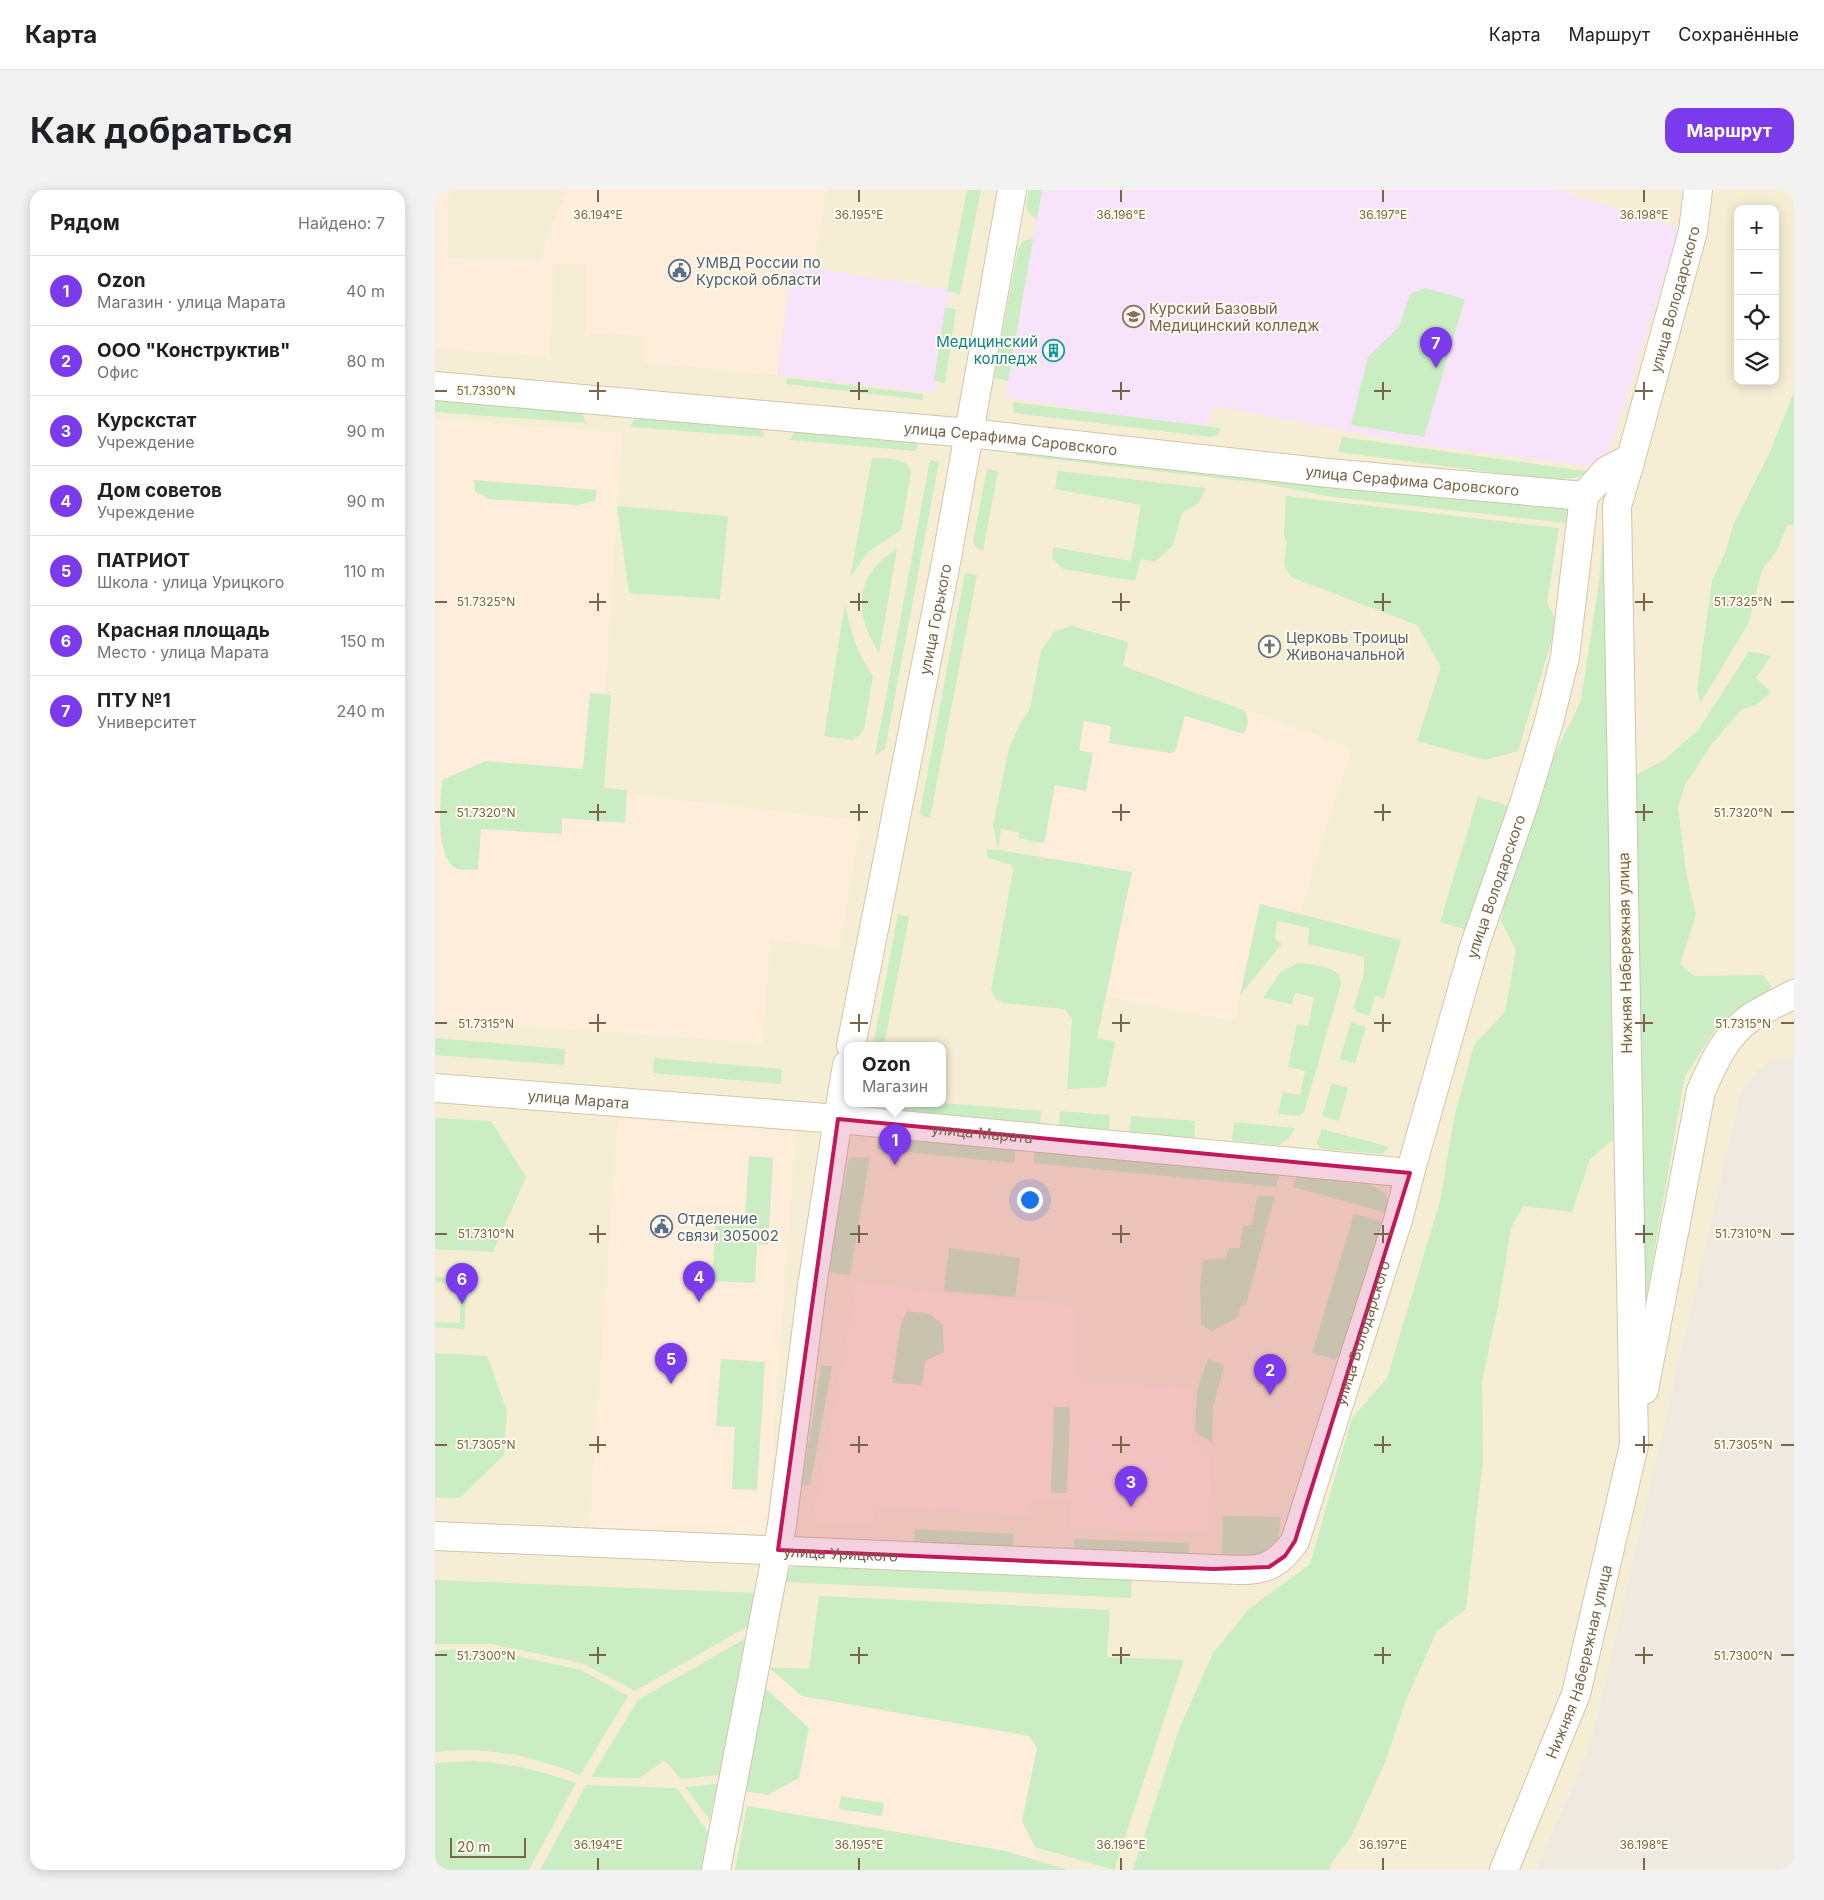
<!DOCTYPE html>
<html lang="ru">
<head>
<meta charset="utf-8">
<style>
	:root { --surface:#fff; --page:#f2f2f2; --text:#202124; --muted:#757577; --line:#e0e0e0; --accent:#7c3aed }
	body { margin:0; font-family:Inter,sans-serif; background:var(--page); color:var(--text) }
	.controls { position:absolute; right:15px; top:15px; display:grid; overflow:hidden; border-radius:10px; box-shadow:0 2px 12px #0003 }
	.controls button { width:45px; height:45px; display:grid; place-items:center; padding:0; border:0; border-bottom:1px solid var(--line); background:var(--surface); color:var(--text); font:25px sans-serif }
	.scale { position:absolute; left:15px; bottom:12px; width:76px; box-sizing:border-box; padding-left:5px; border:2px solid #796649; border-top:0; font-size:14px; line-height:18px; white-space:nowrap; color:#796649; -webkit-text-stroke:4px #fffcee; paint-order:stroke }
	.you { position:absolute; left:594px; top:1009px; width:18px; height:18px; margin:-12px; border:4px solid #fff; border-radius:50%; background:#1a73e8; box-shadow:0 0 0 8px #1a73e833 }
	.badge { display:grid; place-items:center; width:32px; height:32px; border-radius:50%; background:var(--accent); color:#fff; font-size:16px; font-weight:700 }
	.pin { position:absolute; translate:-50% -41px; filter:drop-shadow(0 1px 2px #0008) }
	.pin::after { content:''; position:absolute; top:26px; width:18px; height:15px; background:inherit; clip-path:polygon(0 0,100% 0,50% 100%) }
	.popup { position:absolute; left:409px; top:852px; width:102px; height:65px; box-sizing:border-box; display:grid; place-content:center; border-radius:10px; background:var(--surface); filter:drop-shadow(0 1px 4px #0005); font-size:16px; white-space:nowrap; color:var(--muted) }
	.popup b { font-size:19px; color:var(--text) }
	.popup::after { content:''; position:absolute; left:50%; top:100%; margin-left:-10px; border:10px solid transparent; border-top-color:var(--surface) }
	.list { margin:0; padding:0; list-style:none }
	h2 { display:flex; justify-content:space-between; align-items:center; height:65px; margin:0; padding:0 20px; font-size:21px }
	h2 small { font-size:16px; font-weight:400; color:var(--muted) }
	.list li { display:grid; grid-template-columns:32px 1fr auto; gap:15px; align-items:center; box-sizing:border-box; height:70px; padding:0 20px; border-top:1px solid var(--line) }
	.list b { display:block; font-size:19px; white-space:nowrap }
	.list p { margin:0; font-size:16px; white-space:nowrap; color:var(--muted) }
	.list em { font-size:16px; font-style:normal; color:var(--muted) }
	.icon { flex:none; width:28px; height:28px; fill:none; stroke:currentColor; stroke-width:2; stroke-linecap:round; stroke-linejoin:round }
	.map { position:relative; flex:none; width:1359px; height:1680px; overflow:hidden; border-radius:15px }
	header { display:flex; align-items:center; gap:30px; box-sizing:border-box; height:70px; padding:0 25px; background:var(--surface); border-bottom:1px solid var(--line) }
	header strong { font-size:24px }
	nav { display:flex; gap:28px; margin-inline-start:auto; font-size:18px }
	.intro { display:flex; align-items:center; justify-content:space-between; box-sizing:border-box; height:120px; padding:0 30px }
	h1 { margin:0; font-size:35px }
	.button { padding:12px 22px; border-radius:15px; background:var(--accent); color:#fff; font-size:18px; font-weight:700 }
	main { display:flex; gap:30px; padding:0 30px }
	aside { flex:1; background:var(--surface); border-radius:15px; box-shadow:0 2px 12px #0003 }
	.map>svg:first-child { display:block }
	.residential { fill:#f6eed4; fill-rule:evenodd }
	.commercial { fill:#feedda }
	.industrial { fill:#eeeae0 }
	.education { fill:#f7e3fa }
	.green { fill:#caedc4 }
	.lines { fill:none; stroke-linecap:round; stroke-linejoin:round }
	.street-casing { stroke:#d0c5ab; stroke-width:30 }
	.secondary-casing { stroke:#d4c6a9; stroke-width:30 }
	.street { stroke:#fff; stroke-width:28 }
	.secondary { stroke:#fff; stroke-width:28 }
	.marked { fill:#c2185b; fill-opacity:0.2; stroke:#c2185b; stroke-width:4; stroke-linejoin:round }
	.ticks { fill:none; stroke:#796649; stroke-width:2 }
	.labels { text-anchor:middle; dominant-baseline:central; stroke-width:4; stroke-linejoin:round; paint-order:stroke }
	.service-label { font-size:15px; fill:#4e5e75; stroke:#fffcee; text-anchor:start }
	.street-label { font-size:15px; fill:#796649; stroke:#fffcee }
	.education-label { font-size:15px; fill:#785e54; stroke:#fffcee; text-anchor:start }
	.culture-label { font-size:15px; fill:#0d838f; stroke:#fffcee; text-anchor:end }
	.worship-label { font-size:15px; fill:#5b616d; stroke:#fffcee; text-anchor:start }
	.ticks-label { font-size:12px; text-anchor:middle; fill:#796649; stroke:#fffcee; stroke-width:4; stroke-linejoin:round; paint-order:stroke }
</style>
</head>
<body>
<header>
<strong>Карта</strong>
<nav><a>Карта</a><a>Маршрут</a><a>Сохранённые</a></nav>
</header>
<div class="intro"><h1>Как добраться</h1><a class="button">Маршрут</a></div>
<main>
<aside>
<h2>Рядом<small>Найдено: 7</small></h2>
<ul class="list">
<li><span class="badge">1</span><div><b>Ozon</b><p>Магазин · улица Марата</p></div><em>40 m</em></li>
<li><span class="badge">2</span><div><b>ООО &quot;Конструктив&quot;</b><p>Офис</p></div><em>80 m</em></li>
<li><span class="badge">3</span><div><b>Курскстат</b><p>Учреждение</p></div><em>90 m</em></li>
<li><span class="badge">4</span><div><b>Дом советов</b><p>Учреждение</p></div><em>90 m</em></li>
<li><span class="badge">5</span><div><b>ПАТРИОТ</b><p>Школа · улица Урицкого</p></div><em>110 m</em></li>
<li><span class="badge">6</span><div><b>Красная площадь</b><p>Место · улица Марата</p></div><em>150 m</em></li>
<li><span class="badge">7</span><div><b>ПТУ №1</b><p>Университет</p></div><em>240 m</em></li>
</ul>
</aside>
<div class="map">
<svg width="1359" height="1680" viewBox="0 0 1359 1680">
	<rect width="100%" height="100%" fill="#fefae7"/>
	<!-- residential -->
	<path class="residential" d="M0,0H1359V867L1344,869L1163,1523L1146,1578L1100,1680H0ZM1303,19H1340V191H1303ZM412,856H508V914H412Z"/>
	<!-- commercial -->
	<g class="commercial">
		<polygon points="0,0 14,0 12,69 104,71 117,33 133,0 392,0 378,78 356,81 342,185 209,172 209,146 151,142 152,75 119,73 115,166 0,159"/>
		<polygon points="0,229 187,243 164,601 426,631 404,759 336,748 327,853 0,829"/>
		<polygon points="664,444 693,452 688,476 917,558 861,734 823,724 800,831 667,806 604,671 617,587"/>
		<polygon points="183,929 361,942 331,1344 154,1337"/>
		<polygon points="422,1092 480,1100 642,1116 644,1193 732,1196 758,1201 757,1248 775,1264 773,1342 634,1338 636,1309 596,1309 594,1325 442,1316 438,1334 377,1331"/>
		<polygon points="333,1477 368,1506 594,1546 602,1558 587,1631 600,1657 598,1669 571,1661 312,1616 308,1601 333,1605 328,1496"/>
	</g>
	<!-- industrial -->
	<polygon class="industrial" points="1359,867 1359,1680 1100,1680 1146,1578 1163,1523 1306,902 1322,880 1338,869"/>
	<!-- education -->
	<g class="education">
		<polygon points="607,0 1120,0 1245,38 1169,278 986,255 778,216 771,241 570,207"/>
		<polygon points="378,78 515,100 501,203 342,185 356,81"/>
	</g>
	<!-- green -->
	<g class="green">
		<polygon points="532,0 546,0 525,104 512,101"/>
		<path d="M594,0H607L602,29C588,20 591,15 594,0Z"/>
		<polygon points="598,49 573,191 559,188 583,59 588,51"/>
		<polygon points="990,98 1030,109 989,247 916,235 933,167 964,137 975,104"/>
		<polygon points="510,118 521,119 510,193 499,191"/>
		<polygon points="352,188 488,204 488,210 351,194"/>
		<polygon points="1359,202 1359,336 1353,334 1341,362 1327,380 1314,432 1265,514 1262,500 1277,391 1290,363 1299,333 1334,264"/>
		<polygon points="0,211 147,222 151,233 0,222"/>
		<polygon points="578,212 786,238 782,246 776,247 579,223"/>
		<polygon points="201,227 325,236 330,247 195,237"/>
		<polygon points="361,240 483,250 481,261 355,250"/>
		<polygon points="907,247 1156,282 1140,288 1119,289 1077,285 903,262"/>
		<polygon points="582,256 1133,318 1132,333 897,307 826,293 581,265"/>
		<path d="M437,268C451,269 473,266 476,283L466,340L433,362L415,388Z"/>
		<polygon points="495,270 504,272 450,559 440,565"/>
		<polygon points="552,279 563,281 548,361 541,357 538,351"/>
		<polygon points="623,281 771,298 764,313 747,323 738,355 720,372 706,369 700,391 628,379 617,368 618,357 696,371 706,315 620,299"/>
		<polygon points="39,290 162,300 160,311 143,315 54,309 40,301"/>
		<polygon points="851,306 1124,338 1112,412 1122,433 1083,561 1050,570 982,551 1006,477 982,435 856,387 849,375 852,352 849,344"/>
		<polygon points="182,316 293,326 285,409 194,403"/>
		<polygon points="1170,323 1178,950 1155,969 1137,1022 1088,1016 1076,1038 1064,1112 1047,1191 1048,1270 1031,1419 1002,1441 971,1510 951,1570 916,1647 895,1675 894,1680 698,1680 744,1539 778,1463 814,1419 875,1374 917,1228 952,1188 1005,1011 1019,928 1039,855 1070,822 1081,760 1066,731 1086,642 1113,579 1146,510 1164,392"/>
		<path d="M462,359L444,463C418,422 419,385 462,359Z"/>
		<polygon points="530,383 542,385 495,628 487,626 485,623"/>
		<path d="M410,413C415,441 422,463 438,486L429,539L424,546L417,550L389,546Z"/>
		<polygon points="637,436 693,452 688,476 811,521 813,533 809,544 750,526 740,562 735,563 674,553 676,536 649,531 644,560 658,563 651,601 620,595 609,653 583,648 584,642 566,639 563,660 697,682 662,848 680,852 671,897 632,899 637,829 630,819 568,813 561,809 556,800 578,681 577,675 553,668 551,659 563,660 558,635 574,558 586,532 595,519 606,461 620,441"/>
		<polygon points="1314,461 1336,466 1321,488 1336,502 1321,515 1306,520 1276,555 1250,595 1243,617 1251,683 1261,724 1245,774 1259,786 1328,785 1337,797 1283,835 1250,886 1207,1131 1197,587 1229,570 1264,539"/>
		<path d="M155,503L176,505L169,598L192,600L190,633L127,628V644L46,639L43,680C37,679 26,681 20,678C0,663 5,615 7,590L51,571L148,579Z"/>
		<polygon points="1043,607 1076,616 1033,740 1005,732"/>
		<polygon points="825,714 966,750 949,808 940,806 934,826 922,822 919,816 929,783 929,767 873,754 874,738 842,731 840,749 847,754 805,805"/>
		<polygon points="463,724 474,727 449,856 438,856"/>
		<path d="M862,773C877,774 893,775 905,785L906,794L869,922L864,926L843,924L848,902L865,905L870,881L853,877L862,834L873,836L879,807L860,803L857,814L828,808L846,782Z"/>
		<polygon points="916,832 931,837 920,873 905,869"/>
		<polygon points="0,848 130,859 129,875 0,865"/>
		<polygon points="219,868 347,879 346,894 218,883"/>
		<polygon points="897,893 913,898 904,931 887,926"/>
		<polygon points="508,913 606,921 605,935 472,923 462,914"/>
		<polygon points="625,921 675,925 674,941 624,936"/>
		<polygon points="696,926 760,931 759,950 694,944"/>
		<polygon points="0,928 56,931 91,987 58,1062 0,1059"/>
		<polygon points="799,932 860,938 854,948 844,955 797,951"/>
		<polygon points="887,939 955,957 946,964 888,959 884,957 882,953"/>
		<polygon points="443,944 580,958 579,973 442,959"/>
		<polygon points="599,961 845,983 841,997 599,973"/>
		<polygon points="314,966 338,968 333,1055 322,1054 320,1093 277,1091 281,1026 310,1027"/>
		<polygon points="435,967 415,1085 392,1082 414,968"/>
		<polygon points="861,986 930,992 951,1003 956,1024 858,997"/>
		<polygon points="822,1006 840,1006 811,1115 805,1116 803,1127 777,1141 766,1135 765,1100 768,1070 791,1068 794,1058 805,1058 808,1036 817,1035"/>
		<polygon points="919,1024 954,1033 913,1160 899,1169 877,1163"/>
		<polygon points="514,1058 585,1068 580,1107 509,1101"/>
		<polygon points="0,1087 32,1089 29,1139 0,1137 0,1132 25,1133 26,1094 0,1092"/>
		<polygon points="472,1121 495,1124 508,1135 509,1162 490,1171 487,1195 457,1193 466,1133"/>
		<polygon points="0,1163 52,1166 72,1221 69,1265 25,1308 0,1307"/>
		<polygon points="286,1169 330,1172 322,1300 297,1299 300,1237 281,1236"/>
		<polygon points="773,1169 789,1175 778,1218 777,1252 760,1242 762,1200"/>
		<polygon points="386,1176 397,1176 375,1295 367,1294"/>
		<polygon points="619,1217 635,1217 632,1303 616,1303"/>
		<polygon points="788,1326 846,1327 843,1350 818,1371 793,1370 787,1363"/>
		<polygon points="480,1339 579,1344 578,1357 479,1353"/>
		<polygon points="639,1349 754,1353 754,1365 639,1362"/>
		<path d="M363,1375L697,1387L696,1408L347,1392C349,1382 353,1378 363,1375Z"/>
		<polygon points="0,1390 323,1403 315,1435 200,1501 147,1473 56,1454 0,1454"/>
		<polygon points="384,1406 675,1420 672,1467 749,1470 679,1680 600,1657 587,1631 602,1558 594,1546 367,1506 333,1477 374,1479"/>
		<polygon points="313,1447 284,1585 246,1589 229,1570 205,1588 156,1587 203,1510"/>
		<path d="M20,1459L55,1460L146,1480L193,1506L145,1585C92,1565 57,1556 0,1562V1461Z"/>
		<polygon points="328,1496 374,1538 364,1588 333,1605 308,1601"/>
		<path d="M37,1571C75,1573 106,1581 141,1593L94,1680H0V1573Z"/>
		<polygon points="282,1594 275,1630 250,1597"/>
		<polygon points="151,1595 242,1598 273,1642 266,1680 105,1680"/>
		<polygon points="406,1606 449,1613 447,1626 404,1619"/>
		<polygon points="312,1616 571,1661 633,1680 300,1680"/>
	</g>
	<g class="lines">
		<defs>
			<g id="street">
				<path id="s1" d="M0,196L534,243L893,283L1149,306"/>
				<path d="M1209,1200L1266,901C1278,874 1290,846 1315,828C1329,819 1345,811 1359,804"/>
				<path id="s2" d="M0,1346L778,1379C816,1380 836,1386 860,1351L963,1030L975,983"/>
				<polyline points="281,1680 347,1335 377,1096 403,929"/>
				<path id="s3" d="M1069,1680L1141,1504L1199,1255L1182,316L1195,272"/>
			</g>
			<g id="secondary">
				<path id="s4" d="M416,856L512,367L577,0"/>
				<path id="s5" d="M0,898L403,929L975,983L1040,754L1089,614L1114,532L1130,467L1149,306L1171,281L1188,272H1195L1258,41L1263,0"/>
				<polyline points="403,929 412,875"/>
			</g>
		</defs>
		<!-- street casing -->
		<use href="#street" class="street-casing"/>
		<!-- secondary casing -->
		<use href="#secondary" class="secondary-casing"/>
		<!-- street -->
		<use href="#street" class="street"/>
		<!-- secondary -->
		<use href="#secondary" class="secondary"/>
	</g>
	<!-- marked area -->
	<path class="marked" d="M403,929L975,983L860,1351L850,1366L834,1377L778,1379L343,1360Z"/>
	<!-- ticks -->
	<path class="ticks" d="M163,0V12M424,0V12M686,0V12M948,0V12M1209,0V12M163,192V210M424,192V210M686,192V210M948,192V210M1209,192V210M0,201H12M154,201H171M415,201H433M677,201H695M939,201H956M1200,201H1218M163,403V421M424,403V421M686,403V421M948,403V421M1209,403V421M0,412H12M154,412H171M415,412H433M677,412H695M939,412H956M1200,412H1218M1346,412H1359M163,614V631M424,614V631M686,614V631M948,614V631M1209,614V631M0,622H12M154,622H171M415,622H433M677,622H695M939,622H956M1200,622H1218M1346,622H1359M163,824V842M424,824V842M686,824V842M948,824V842M1209,824V842M0,833H12M154,833H171M415,833H433M677,833H695M939,833H956M1200,833H1218M1346,833H1359M163,1035V1053M424,1035V1053M686,1035V1053M948,1035V1053M1209,1035V1053M0,1044H12M154,1044H171M415,1044H433M677,1044H695M939,1044H956M1200,1044H1218M1346,1044H1359M163,1246V1263M424,1246V1263M686,1246V1263M948,1246V1263M1209,1246V1263M0,1255H12M154,1255H171M415,1255H433M677,1255H695M939,1255H956M1200,1255H1218M1346,1255H1359M163,1457V1474M424,1457V1474M686,1457V1474M948,1457V1474M1209,1457V1474M0,1465H12M154,1465H171M415,1465H433M677,1465H695M939,1465H956M1200,1465H1218M1346,1465H1359M163,1668V1680M424,1668V1680M686,1668V1680M948,1668V1680M1209,1668V1680"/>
	<!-- icons -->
	<defs>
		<symbol id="civic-ring" viewBox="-11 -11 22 22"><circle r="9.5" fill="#fffcee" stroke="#5c6f8a" stroke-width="1.5"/><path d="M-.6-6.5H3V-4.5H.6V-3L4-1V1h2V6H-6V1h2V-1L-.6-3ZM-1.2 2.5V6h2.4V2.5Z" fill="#5c6f8a"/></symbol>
		<symbol id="university-ring" viewBox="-11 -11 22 22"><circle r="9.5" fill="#fffcee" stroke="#8d6e63" stroke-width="1.5"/><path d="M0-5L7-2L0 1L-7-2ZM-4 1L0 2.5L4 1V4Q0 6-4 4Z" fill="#8d6e63"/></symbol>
		<symbol id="building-ring" viewBox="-11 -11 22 22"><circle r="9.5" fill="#fffcee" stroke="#0f9aa8" stroke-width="1.5"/><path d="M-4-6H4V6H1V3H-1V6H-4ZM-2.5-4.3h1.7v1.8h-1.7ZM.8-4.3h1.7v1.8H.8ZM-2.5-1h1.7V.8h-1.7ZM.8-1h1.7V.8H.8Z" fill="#0f9aa8"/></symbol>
		<symbol id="church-ring" viewBox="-11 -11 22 22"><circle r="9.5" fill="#fffcee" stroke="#6b7280" stroke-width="1.5"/><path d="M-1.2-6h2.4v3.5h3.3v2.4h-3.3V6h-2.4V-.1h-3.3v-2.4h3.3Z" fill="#6b7280"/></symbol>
	</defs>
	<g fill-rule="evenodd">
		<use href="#civic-ring" x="232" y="68" width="25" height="25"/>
		<use href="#university-ring" x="686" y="114" width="25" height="25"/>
		<use href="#building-ring" x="606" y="148" width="25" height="25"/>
		<use href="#church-ring" x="822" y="444" width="25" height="25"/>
		<use href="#civic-ring" x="214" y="1024" width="25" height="25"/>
	</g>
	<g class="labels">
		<!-- service labels -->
		<g class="service-label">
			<text x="261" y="72">УМВД России по<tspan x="261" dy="17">Курской области</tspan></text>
			<text x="242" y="1028">Отделение<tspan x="242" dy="17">связи 305002</tspan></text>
		</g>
		<!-- street labels -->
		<g class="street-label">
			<text stroke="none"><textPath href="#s5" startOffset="1908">улица Володарского</textPath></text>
			<text stroke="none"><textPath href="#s1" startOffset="578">улица Серафима Саровского</textPath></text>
			<text stroke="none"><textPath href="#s1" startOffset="982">улица Серафима Саровского</textPath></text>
			<text stroke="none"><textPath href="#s4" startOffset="435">улица Горького</textPath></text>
			<text stroke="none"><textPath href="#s5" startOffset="1278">улица Володарского</textPath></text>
			<text transform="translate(1190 763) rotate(-91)">Нижняя Набережная улица</text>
			<text stroke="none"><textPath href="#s5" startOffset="144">улица Марата</textPath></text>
			<text stroke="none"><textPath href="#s5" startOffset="549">улица Марата</textPath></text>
			<text stroke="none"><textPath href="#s2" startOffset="1090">улица Володарского</textPath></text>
			<text stroke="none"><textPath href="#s2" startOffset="406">улица Урицкого</textPath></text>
			<text stroke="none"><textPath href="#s3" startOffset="222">Нижняя Набережная улица</textPath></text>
		</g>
		<!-- education labels -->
		<g class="education-label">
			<text x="714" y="118">Курский Базовый<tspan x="714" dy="17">Медицинский колледж</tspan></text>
		</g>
		<!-- culture labels -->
		<g class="culture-label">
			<text x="603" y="151">Медицинский<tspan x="603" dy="17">колледж</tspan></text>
		</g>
		<!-- worship labels -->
		<g class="worship-label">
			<text x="851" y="447">Церковь Троицы<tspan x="851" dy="17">Живоначальной</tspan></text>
		</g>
	</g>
	<g class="ticks-label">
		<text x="163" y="29">36.194°E</text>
		<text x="424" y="29">36.195°E</text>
		<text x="686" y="29">36.196°E</text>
		<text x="948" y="29">36.197°E</text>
		<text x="1209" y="29">36.198°E</text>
		<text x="51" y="205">51.7330°N</text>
		<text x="51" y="416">51.7325°N</text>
		<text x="1308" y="416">51.7325°N</text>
		<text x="51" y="627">51.7320°N</text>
		<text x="1308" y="627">51.7320°N</text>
		<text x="51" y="838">51.7315°N</text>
		<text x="1308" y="838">51.7315°N</text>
		<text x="51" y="1048">51.7310°N</text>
		<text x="1308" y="1048">51.7310°N</text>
		<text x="51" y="1259">51.7305°N</text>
		<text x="1308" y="1259">51.7305°N</text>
		<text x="51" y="1470">51.7300°N</text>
		<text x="1308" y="1470">51.7300°N</text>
		<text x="163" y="1659">36.194°E</text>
		<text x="424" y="1659">36.195°E</text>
		<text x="686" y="1659">36.196°E</text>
		<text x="948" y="1659">36.197°E</text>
		<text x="1209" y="1659">36.198°E</text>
	</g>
</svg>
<div class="controls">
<button>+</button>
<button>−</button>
<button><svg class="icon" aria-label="locate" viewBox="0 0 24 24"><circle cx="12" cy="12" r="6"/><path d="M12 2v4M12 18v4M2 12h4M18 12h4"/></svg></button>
<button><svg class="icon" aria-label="layers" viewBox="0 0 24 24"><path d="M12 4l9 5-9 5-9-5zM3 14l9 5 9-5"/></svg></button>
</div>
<div class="scale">20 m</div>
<div class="you"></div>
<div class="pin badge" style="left:460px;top:975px">1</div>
<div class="popup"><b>Ozon</b>Магазин</div>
<div class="pin badge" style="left:835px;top:1205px">2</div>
<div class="pin badge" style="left:696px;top:1317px">3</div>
<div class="pin badge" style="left:264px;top:1112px">4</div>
<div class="pin badge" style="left:236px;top:1194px">5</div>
<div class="pin badge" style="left:27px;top:1114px">6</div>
<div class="pin badge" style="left:1001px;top:178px">7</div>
</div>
</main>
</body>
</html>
